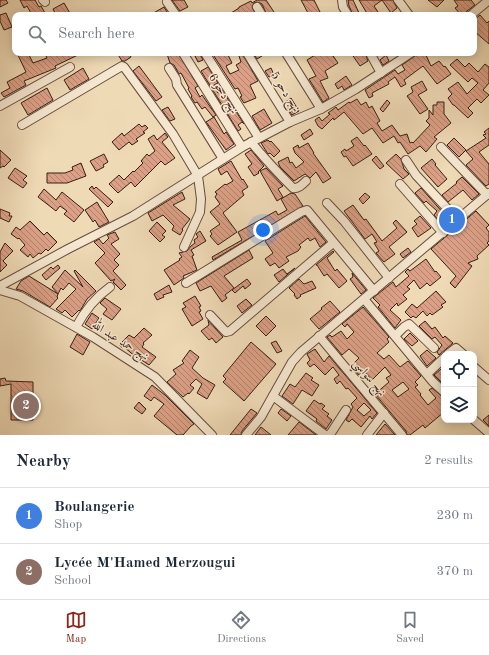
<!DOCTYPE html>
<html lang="en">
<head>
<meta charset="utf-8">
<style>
	:root { --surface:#fff; --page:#f6f6f7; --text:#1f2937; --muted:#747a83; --line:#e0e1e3; --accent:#8f2418 }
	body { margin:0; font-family:"Old Standard TT",Amiri,serif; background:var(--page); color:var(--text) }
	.controls { position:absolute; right:12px; bottom:12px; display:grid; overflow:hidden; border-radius:8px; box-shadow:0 2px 10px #0003 }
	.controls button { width:36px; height:36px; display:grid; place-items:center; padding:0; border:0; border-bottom:1px solid var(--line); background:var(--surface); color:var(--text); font:20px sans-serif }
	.you { position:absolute; left:263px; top:230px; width:14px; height:14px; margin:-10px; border:3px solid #fff; border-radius:50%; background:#1a73e8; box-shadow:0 0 0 6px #1a73e833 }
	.badge { display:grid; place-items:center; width:26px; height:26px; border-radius:50%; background:var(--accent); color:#fff; font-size:13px; font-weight:700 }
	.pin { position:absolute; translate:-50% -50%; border:2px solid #fff; box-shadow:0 1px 4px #0006 }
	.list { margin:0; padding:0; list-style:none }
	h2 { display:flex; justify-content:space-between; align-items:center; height:52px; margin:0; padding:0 16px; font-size:17px }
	h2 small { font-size:13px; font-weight:400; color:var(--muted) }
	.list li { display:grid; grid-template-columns:26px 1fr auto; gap:12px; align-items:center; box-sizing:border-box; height:56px; padding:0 16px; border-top:1px solid var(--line) }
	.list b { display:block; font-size:15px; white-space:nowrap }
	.list p { margin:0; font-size:13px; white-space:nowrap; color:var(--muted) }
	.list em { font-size:13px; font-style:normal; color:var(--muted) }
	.icon { flex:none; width:22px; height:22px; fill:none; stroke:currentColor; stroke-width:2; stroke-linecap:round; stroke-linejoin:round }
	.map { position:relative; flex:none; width:489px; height:435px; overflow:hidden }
	.search { position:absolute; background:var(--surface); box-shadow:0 2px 10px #0003; left:12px; right:12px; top:12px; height:44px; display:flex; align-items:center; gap:10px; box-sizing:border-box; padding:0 14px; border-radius:8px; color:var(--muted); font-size:15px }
	.sheet { height:164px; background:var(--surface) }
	nav { display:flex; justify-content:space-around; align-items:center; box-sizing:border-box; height:56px; border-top:1px solid var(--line); background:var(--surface); font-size:11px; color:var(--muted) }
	nav a { display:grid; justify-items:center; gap:2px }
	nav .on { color:var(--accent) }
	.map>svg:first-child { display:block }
	.building { fill:url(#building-back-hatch); stroke:#381e14; fill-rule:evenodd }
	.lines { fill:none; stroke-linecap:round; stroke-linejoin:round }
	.minor-casing { stroke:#664d3c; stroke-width:10 }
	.minor { stroke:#f5e7d0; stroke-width:8 }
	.labels { text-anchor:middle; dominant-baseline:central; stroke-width:3; stroke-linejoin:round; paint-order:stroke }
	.street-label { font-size:12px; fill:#381e14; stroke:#f5e7d0 }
</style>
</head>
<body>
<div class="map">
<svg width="489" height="435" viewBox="0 0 489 435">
	<defs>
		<pattern id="building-back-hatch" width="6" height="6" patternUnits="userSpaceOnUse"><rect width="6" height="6" fill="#dba086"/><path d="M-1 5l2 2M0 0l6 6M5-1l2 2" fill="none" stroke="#b3826c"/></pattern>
	</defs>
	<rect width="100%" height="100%" fill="#efdab6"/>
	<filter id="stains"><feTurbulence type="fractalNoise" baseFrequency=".005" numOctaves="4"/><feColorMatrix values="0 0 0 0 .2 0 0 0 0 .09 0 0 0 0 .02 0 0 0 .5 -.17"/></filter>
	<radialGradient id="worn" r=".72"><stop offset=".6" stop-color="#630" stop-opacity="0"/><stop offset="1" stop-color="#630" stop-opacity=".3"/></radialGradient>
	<!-- building -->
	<g class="building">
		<polygon points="0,0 6,0 8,3 0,7"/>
		<polygon points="20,0 35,0 39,7 41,6 45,13 42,15 32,15 27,6 24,8"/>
		<polygon points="172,0 184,0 188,7 180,11"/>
		<polygon points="257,0 266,0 276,15 267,15 262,4 257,2 254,3 252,7 256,15 250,15 248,12 242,15 228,15 239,8 239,7 251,1 252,3"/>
		<polygon points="301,0 314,0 320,12 314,15 309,15"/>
		<polygon points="348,0 353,0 360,15 353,15 349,6"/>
		<polygon points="359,0 382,0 374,6 380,15 368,15"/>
		<polygon points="382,0 393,0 397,8 391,13"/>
		<polygon points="428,0 444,0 437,7"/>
		<polygon points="454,0 471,0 475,5 467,11 465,15 461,15 455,8 458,6"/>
		<polygon points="64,3 71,15 56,15 53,9"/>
		<polygon points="164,7 167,12 162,15 150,15"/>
		<polygon points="6,13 12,27 4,30 0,21 0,15"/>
		<polygon points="480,15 487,23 489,21 489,44 474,31 474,20"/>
		<polygon points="17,53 28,53 33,63 47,58 46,56 54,53 82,53 55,66 56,68 24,81 26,85 4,97 1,93 10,88 7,82 26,72"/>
		<polygon points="117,53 129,53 131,57 125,61 122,61"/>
		<polygon points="169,53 178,53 198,86 195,88 200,97 202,95 216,115 213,117 205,107 202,109 197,102 195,103 191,97 192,96 188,89 189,88 181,73 179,74 174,65 170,63 167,54"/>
		<polygon points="212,53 227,53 232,63 226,66 230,74 239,70 236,65 241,62 238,53 242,53 258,81 250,85 256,98 244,103 240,97 242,96 238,88 235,89"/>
		<polygon points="253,53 261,53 262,56 257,59"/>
		<polygon points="313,53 331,53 338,63 325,71 328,78 320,81 329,98 323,102 309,79 316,76 307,60 315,55"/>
		<polygon points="351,53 365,53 368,61 360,66"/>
		<polygon points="419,53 425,53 431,66 439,61 444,67 445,66 451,74 437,84 423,66 404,80 406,84 401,87 395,77 388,82 389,84 372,93 373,96 369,98 365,90 395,70 398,74 405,70 402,65"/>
		<polygon points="200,54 203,60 198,62 195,56"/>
		<polygon points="386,55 389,61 383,65 380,60"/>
		<polygon points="457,59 465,67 469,63 478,72 485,64 489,67 489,83 483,90 489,95 481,103 477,99 468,108 473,113 468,118 454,105 453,105 448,98 452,94 448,89 458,82 467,94 478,83 472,78 468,82 450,65"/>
		<polygon points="139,66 162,97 156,101 133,71"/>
		<polygon points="208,67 218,83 214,85 218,93 222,90 244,124 242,122 238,125 241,129 238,131 201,71"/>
		<polygon points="83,68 89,79 70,90 64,80"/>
		<polygon points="271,68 274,75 269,77 265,71"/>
		<polygon points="346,76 352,85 344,90 342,86 338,89 335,84"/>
		<polygon points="422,81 427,90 418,95 428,109 420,114 407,96 413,92 411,87"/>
		<polygon points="47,88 53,100 28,115 21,103"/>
		<polygon points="291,98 299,111 292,115 284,103"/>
		<polygon points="357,99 361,105 366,102 369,108 372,106 380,121 377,123 382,131 392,125 400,136 407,134 410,143 412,142 413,143 430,125 426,121 429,118 429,110 433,115 433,105 437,105 437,102 444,102 444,114 451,123 434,137 437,139 426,152 420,146 408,154 400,142 398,143 394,136 383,143 372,128 363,134 344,112 334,120 333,118 322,129 318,126 315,120 319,117 322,121 330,114 328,113 336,107 338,110 349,102 350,103"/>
		<polygon points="387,100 390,103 383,112 380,109"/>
		<polygon points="168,107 175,119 170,121 162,110"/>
		<polygon points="264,109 272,123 260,130 252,116"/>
		<polygon points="214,117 224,134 226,132 234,144 226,150 206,122"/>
		<polygon points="139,124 142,127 145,125 148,128 143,132 145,133 136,139 138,141 132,145 129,142 119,150 112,142 122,133 124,136"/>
		<polygon points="489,128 489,145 479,152 489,164 489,184 486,186 466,165 473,159 466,151 486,138 483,135 486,134 484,132"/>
		<polygon points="310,129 313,134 304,140 301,135"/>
		<polygon points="165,133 168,137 162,142 175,158 165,165 161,161 135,187 131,182 118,193 109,184 119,175 124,180 133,171 134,172 143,163 141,161 147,154 149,156 155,151 148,139 154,135 157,140"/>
		<polygon points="357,137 364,146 365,145 372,154 353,166 346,156 344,157 341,152 345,149 346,151 354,146 351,141"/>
		<polygon points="454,138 466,150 459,157 447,145"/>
		<polygon points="268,140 270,142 271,141 280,151 274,157 270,153 268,154 261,143"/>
		<polygon points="308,143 314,153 313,153 331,178 323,183 316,172 310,178 305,174 294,181 280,167 278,162 288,157 290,163 292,162 296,168 304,162 295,153 293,148 298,145 299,148"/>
		<polygon points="0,150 11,160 4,167 3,166 0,168"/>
		<polygon points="251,150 264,166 258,172 259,173 254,176 248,167 252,164 245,154"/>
		<polygon points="104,154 108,162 103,165 104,167 96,171 90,161"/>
		<polygon points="396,154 401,159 404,169 409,174 403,179 386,163"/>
		<polygon points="376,156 384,166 380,169 372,160"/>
		<polygon points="432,159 436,164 435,165 447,179 438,187 421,168"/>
		<polygon points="231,161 242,180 243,179 248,187 242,191 244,195 223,213 237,232 218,245 210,236 212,234 210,231 220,224 210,212 220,204 215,197 217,194 215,192 225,184 226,185 233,181 227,171 221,175 218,169"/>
		<polygon points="81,163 86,176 67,183 47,183 47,173 65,173 73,170 72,167"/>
		<polygon points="15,168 27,176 23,180 27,183 23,188 8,178"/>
		<polygon points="266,168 283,186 278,189 283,197 277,201 260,171"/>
		<polygon points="462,177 479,194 472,200 463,190 448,202 442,195 457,183 456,182"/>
		<polygon points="92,186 94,189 96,187 113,202 108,207 89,189"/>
		<polygon points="421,188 445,215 439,221 434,215 437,211 426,201 424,203 415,193"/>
		<polygon points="44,189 56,200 62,192 84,210 74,222 64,214 67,211 60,206 56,211 38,197"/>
		<polygon points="182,192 185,199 173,205 190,219 182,229 183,230 180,235 172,230 174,226 163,215 152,221 148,213"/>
		<polygon points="291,193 295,194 303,206 213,260 212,257 242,240 238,232 276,211 278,215 287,210 281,199"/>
		<polygon points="365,193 370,197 363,204 359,199"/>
		<polygon points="97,202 109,222 99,227 95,220 93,222 85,210"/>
		<polygon points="353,205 364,220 366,219 382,241 397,228 393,223 396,220 407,232 389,247 395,254 384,262 376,253 379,251 374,243 377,242 372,234 365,239 344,211"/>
		<polygon points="0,209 10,213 9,216 12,216 9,222 0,218"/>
		<polygon points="476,211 489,225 486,228 489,232 489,241 487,243 489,245 477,256 478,259 468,263 472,266 455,288 450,283 456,276 431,249"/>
		<polygon points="305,216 326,242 320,247 315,238 310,241 308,238 299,245 301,247 298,251 286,257 289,261 279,268 275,263 270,266 265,259 273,253 265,241"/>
		<polygon points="420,216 431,228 418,237 412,228 417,224 414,221"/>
		<polygon points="30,221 44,235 47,232 57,242 48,251 46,249 41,254 39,253 33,258 30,254 28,257 20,250 25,245 19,238 18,239 11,234 16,227 20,230"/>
		<polygon points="157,222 166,231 162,235 165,237 160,242 149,231"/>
		<polygon points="200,231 206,241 191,250 194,255 192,256 197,270 183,276 184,278 174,285 164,270 180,260 179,259 182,257 179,253 187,251 191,246 195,243 194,240 198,237 196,234"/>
		<polygon points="115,232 119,239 111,244 120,254 114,260 119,265 113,271 126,285 121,290 113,282 115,279 111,281 95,263 105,253 94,242 99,239 103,244 109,238 107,235"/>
		<polygon points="5,243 13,251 3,261 7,265 0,272 0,252"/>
		<polygon points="408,248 411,252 403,258 400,254"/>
		<polygon points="249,250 253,258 224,276 234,288 225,295 227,298 222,302 211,286 200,291 196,283"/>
		<polygon points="333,251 334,252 327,258 335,271 337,269 347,281 339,288 327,274 324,276 317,265 316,265"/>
		<polygon points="426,259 435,272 436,271 441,277 430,286 427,283 420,289 414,280 407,287 410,289 403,295 407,299 398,306 397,303 390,310 401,320 395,328 378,307 380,305 373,298 393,282 396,287 409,276 405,272 408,269 410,271"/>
		<polygon points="58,265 60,268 46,280 42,275 51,267 53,269"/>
		<polygon points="295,268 279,282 274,275 283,269 287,274"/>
		<polygon points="65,270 83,287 74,271 75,270 96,291 87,299 80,311 79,310 72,317 65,310 62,313 56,309 76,289 69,283 63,290 61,288 58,294 52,287"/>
		<polygon points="352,273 366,290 361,294 350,279 353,277"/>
		<polygon points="29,276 58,294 57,297 58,298 50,307 23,291 16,289 21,281"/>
		<polygon points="247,279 251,284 245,289 243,286 235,293 232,290"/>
		<polygon points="299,279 304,284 312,281 316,288 300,295 301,296 297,299 294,295 295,294 289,288"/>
		<polygon points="169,285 172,292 163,295 164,297 157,300 154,294"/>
		<polygon points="436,291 446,302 441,305 443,307 432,315 430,313 427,316 423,311 416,318 413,316 411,318 405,312 412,304 417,308"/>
		<polygon points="195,296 201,306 199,307 201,311 199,312 203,319 192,326 182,309 186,307 183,303"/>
		<polygon points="105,298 121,309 112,320 103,314 107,309 100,303"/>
		<polygon points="246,299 252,305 242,313 237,306"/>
		<polygon points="330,301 340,312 319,329 310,319 322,309 321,308"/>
		<path d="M363,307L389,337L387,339L389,342L377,353L384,359L389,355L400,367L408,361L421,376L415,382L418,385L415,387L421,394L420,395L428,405L436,398L429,390L432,388L444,398V412L425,428L423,425L410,435H407L406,431L375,394L389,382L386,378L391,375L385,367L372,380L363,370L359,375L351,366L359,358L349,349L342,355L327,337L330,335L332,337L341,331L347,339L354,332L347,324L345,327L342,324ZM403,382L409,389L398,397L392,390Z"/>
		<polygon points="92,313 99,318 92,329 85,324"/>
		<polygon points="266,316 276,326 266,336 256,326"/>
		<polygon points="208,320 223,337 216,343 212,338 209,340 201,331 209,325"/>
		<polygon points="425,321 432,329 435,327 443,338 445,336 453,343 439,355 437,352 442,345 435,337 432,339 419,326"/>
		<polygon points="144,328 152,335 143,343 144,344 142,347 156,357 149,365 137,357 137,358 124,347 123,348 119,345 129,335 134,338"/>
		<polygon points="410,333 418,341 412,346 404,339"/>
		<polygon points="77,334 90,342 83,355 70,347"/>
		<polygon points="276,341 282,351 277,353 271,343"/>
		<polygon points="251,342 276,364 244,401 223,382 226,379 223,376"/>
		<path d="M315,349L324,362L329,356L377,413L372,419L370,416L361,427L352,419L349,422L346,420L353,407L351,404L357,398L348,388L346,389L340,381L337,384L334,379L339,375L333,367L325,375L314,364L310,367L307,363L310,360L307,354ZM364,403L371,410L364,416L357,410Z"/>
		<polygon points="190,350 199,357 192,368 203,378 215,385 207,399 197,393 202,384 196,379 190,385 194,388 189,394 188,393 183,397 167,382 176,374 173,370 184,363 182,361"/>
		<polygon points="427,350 436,358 427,366 420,356"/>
		<polygon points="441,369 444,373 443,384 434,375"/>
		<polygon points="306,373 313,378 311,380 319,385 312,396 302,390 293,404 282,396 290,384 295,387"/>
		<polygon points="5,378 6,381 33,382 33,420 11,420 11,384 0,386 0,379"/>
		<polygon points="152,385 165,395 194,424 191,426 183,435 177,435 154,416 164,404 154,397 151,401 144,396"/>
		<polygon points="314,400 320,404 321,403 325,406 322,409 329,414 327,416 332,420 326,429 316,421 317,419 306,411"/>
		<polygon points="139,402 146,409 142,414 134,408"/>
		<polygon points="251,409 257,413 242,431 241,435 230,435"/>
		<polygon points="281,409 291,416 287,421 278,413"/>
		<polygon points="489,415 489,426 483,420"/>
		<polygon points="299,422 316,435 288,435"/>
		<polygon points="385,424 395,435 376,435"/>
		<polygon points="261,427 271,435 255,435"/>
	</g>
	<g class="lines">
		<defs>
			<g id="minor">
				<polyline points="43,0 45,2"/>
				<polyline points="342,0 343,7 348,15"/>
				<polyline points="398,0 409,15"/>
				<polyline points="167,2 176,15"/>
				<polyline points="257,7 262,15"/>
				<polyline points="471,15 489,0"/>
				<polyline points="183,53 242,147"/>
				<polyline points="205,53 259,138"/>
				<polyline points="247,53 290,122"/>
				<polyline points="286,53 321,109"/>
				<polyline points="370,53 381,73"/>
				<polyline points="169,68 176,79 177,85 223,159"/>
				<polyline points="0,106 70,67"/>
				<polyline points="22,125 122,66 124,67 173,134 198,176 201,199 200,212 184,247"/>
				<path d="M251,142C264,158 278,173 293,188C298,189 302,185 306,181"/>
				<polyline points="441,147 487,195"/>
				<polyline points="406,160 416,175 458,220"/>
				<polyline points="400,184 443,233"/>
				<polyline points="327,203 344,221 389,278"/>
				<polyline points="186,283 301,212 307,210 374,291"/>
				<polyline points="0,286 68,249 133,216 242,147 290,122 321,109 356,89 411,53"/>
				<polyline points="0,290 20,296 93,337 155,377 212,435"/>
				<polyline points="364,299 433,382 444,392"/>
				<polyline points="210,315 226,332 230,331 333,243"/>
				<path d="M76,327C84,312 96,297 110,287"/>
				<polyline points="319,336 402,435"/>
				<polyline points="395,336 404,327 409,324 434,348"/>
				<polyline points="448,354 456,348 463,354"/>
				<polyline points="474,367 489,380"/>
				<polyline points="427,374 444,358"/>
				<polyline points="273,396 325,435"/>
				<polyline points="474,420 489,433"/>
				<polyline points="246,435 261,417 292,362 301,352 489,193"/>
				<polyline points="328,435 331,433 346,410"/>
				<polyline points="367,435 384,413"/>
			</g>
		</defs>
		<!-- minor casing -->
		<use href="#minor" class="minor-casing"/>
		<!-- minor -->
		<use href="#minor" class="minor"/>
	</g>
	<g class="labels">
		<!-- street labels -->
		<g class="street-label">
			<text transform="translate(285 92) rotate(58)">نهج دحو 5</text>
			<text transform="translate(223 94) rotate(58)">نهج دحو 6</text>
			<text transform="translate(120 341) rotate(32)">نهج حمد عبد الله</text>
			<text transform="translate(369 378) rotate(50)">نهج سواسي</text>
		</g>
	</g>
	<rect width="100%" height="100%" filter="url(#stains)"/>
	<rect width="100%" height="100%" fill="url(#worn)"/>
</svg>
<div class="controls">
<button><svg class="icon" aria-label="locate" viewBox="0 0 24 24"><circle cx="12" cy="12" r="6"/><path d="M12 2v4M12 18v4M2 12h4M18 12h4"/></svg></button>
<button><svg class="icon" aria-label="layers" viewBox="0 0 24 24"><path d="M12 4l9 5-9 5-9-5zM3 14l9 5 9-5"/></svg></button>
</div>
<div class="you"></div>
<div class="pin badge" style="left:452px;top:220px;background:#3f7fe0">1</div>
<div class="pin badge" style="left:26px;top:406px;background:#8d6e63">2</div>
<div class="search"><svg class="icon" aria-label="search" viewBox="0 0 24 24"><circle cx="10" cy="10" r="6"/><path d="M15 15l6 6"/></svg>Search here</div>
</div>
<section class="sheet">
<h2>Nearby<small>2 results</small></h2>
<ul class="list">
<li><span class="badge" style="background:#3f7fe0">1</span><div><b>Boulangerie</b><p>Shop</p></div><em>230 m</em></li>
<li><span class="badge" style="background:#8d6e63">2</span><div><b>Lycée M'Hamed Merzougui</b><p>School</p></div><em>370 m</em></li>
</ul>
</section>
<nav>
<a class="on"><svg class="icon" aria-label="map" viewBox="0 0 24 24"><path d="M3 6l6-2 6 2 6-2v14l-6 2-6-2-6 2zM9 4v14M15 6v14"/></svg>Map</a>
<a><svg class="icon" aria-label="directions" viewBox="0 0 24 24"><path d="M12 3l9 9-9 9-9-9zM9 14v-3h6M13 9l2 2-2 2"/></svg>Directions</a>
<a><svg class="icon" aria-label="saved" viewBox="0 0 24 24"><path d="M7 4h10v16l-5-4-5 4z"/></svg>Saved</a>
</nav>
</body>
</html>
